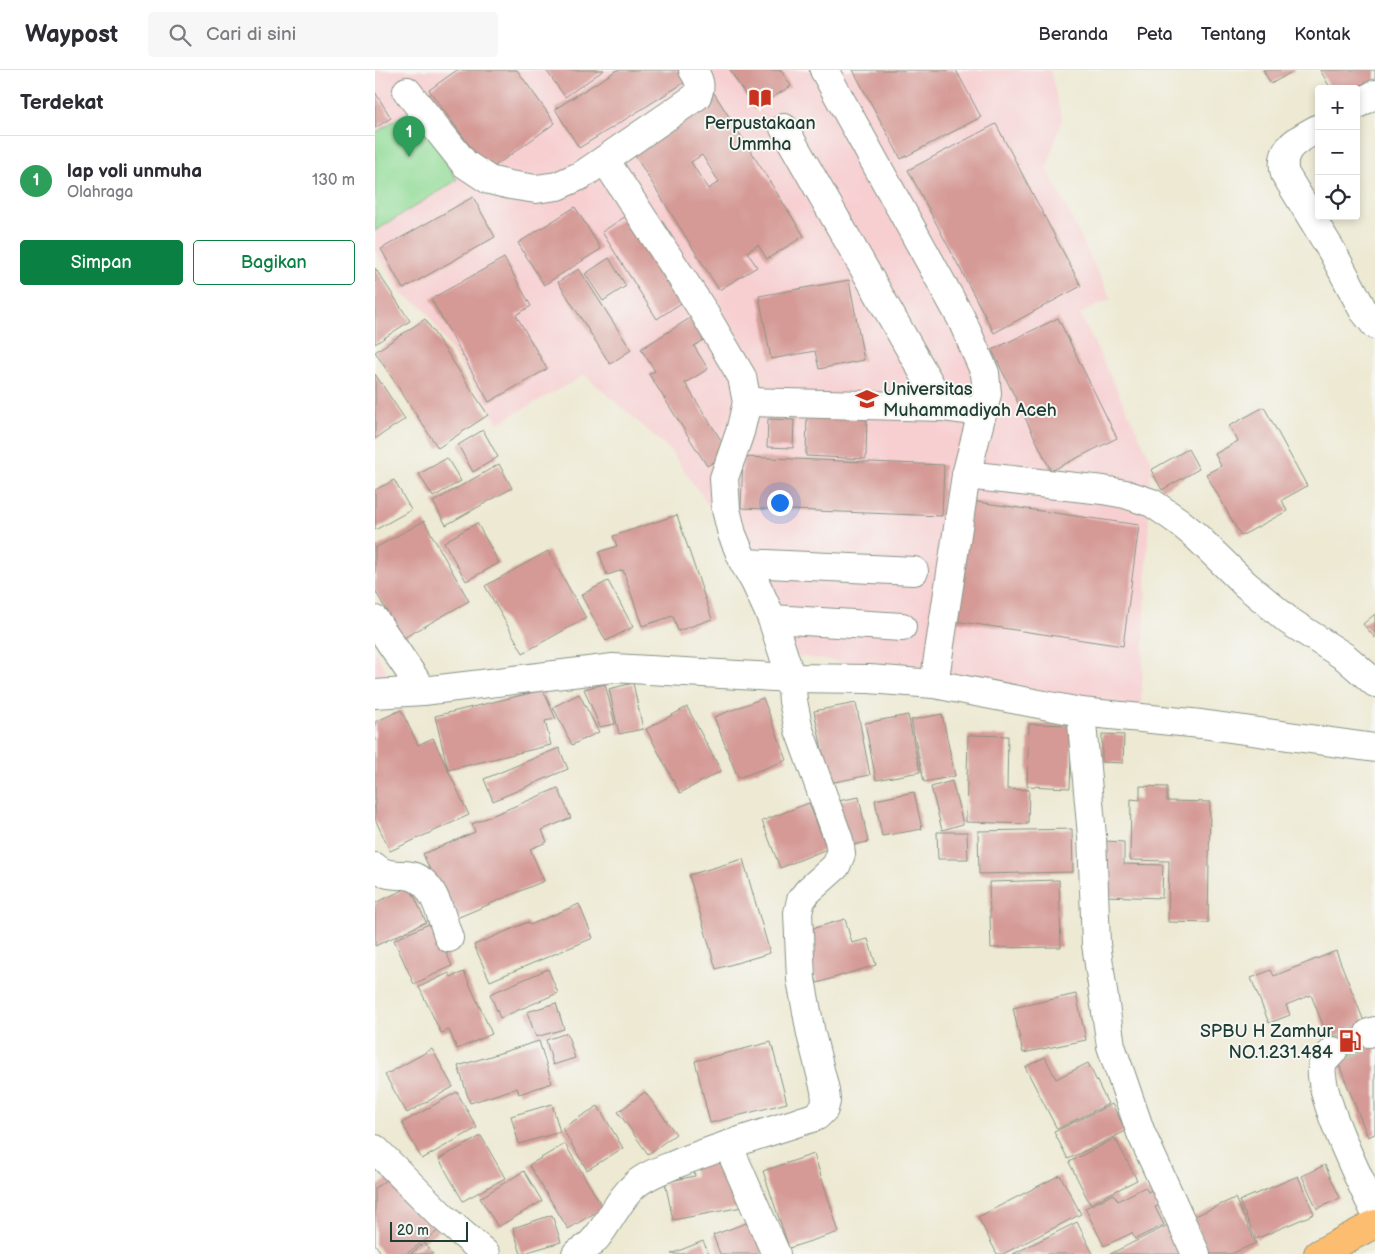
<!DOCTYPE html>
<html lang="id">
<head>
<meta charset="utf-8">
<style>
	:root { --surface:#fff; --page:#f7f7f7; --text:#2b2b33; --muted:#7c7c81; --line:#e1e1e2; --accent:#0b8043 }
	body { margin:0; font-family:"Balsamiq Sans",sans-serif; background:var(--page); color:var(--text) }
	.controls { position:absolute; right:15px; top:15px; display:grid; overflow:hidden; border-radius:5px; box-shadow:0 2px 8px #0003 }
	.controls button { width:45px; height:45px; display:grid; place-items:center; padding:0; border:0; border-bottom:1px solid var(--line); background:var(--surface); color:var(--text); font:25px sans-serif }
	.scale { position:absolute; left:15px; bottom:12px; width:78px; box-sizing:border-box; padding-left:5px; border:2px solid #1f3d34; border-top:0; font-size:14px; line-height:18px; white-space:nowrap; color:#1f3d34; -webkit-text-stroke:4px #f6f6f2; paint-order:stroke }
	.you { position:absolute; left:404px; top:432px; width:18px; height:18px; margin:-12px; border:4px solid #fff; border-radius:50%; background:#1a73e8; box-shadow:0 0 0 8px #1a73e833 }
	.badge { display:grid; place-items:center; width:32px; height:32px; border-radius:50%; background:var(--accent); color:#fff; font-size:16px; font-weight:700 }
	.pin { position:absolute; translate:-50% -41px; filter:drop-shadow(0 1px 2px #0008) }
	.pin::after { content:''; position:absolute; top:26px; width:18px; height:15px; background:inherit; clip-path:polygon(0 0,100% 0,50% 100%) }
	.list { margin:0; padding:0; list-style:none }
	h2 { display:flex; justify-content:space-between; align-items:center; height:65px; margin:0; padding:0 20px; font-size:21px }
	h2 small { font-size:16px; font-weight:400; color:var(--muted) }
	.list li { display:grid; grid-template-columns:32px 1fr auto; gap:15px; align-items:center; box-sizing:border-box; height:90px; padding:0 20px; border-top:1px solid var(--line) }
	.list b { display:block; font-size:19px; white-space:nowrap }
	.list p { margin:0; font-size:16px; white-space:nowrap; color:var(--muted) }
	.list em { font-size:16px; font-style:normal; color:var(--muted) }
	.actions { display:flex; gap:10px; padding:15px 20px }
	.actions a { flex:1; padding:11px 0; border:1px solid var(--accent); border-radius:5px; text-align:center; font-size:18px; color:var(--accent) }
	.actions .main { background:var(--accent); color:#fff }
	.icon { flex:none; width:28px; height:28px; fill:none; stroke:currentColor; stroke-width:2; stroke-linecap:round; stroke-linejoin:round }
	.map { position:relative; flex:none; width:1000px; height:1184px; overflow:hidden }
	header { display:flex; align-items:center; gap:30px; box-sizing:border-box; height:70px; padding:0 25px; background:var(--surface); border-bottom:1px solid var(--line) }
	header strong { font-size:24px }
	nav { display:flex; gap:28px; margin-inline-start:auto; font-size:18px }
	.search { width:350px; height:45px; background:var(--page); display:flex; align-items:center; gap:12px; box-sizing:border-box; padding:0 18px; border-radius:5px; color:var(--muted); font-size:19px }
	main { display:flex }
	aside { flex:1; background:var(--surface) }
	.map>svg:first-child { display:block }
	.built { fill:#f7cfd1 }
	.green { fill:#92dc98; stroke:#588c66 }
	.building { fill:#d59a95; fill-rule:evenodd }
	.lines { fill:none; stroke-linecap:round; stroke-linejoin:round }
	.minor-tunnel { stroke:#c4c7b3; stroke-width:28; stroke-dasharray:28 14; stroke-linecap:butt }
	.minor-casing { stroke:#869384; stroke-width:30 }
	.highway-casing { stroke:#869384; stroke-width:30 }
	.minor { stroke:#fff; stroke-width:28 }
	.highway { stroke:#fcbd6f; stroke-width:28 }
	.labels { text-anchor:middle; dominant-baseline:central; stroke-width:4; stroke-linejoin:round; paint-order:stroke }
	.poi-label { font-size:18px; fill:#1f3d34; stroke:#f6f6f2 }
</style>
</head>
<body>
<header>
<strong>Waypost</strong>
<div class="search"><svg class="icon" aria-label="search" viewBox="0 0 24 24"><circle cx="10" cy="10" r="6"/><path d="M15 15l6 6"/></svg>Cari di sini</div>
<nav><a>Beranda</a><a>Peta</a><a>Tentang</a><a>Kontak</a></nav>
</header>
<main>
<aside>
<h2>Terdekat<small></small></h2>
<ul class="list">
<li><span class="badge" style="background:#2e9e5b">1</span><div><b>lap voli unmuha</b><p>Olahraga</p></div><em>130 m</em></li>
</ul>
<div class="actions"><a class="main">Simpan</a><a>Bagikan</a></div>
</aside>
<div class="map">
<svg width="1000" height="1184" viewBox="0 0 1000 1184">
	<rect width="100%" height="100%" fill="#f6f6f2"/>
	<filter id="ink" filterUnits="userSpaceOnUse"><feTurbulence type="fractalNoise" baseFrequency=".02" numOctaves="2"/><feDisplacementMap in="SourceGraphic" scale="10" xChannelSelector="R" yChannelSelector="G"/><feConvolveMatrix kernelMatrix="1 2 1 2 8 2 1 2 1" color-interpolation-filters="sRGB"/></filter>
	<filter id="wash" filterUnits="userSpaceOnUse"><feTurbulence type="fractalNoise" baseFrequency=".0096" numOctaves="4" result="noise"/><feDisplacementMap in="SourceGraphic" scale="20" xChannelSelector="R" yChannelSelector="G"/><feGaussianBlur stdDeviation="1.12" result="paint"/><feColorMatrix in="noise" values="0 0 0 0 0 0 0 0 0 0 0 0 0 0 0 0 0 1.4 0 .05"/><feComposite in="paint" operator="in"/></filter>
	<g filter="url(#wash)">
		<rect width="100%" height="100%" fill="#ede9d3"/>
		<!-- built -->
		<g class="built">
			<polygon points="0,0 675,0 687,49 672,98 736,229 705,244 776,390 766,639 545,603 394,582 336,439 294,379 210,305 123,353 49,238 26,223 0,180"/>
			<polygon points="0,581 13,605 0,607"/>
		</g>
		<!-- green -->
		<polygon class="green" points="38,39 82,110 0,161 0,63"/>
		<g id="blocks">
			<!-- building -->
			<g class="building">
				<polygon points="82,0 142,0 180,53 113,101 54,20"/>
				<polygon points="171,0 229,0 190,27"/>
				<polygon points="242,0 312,0 317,8 204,78 180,39"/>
				<polygon points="355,0 406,0 416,16 379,39"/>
				<polygon points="478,0 581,0 606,47 526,89"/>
				<polygon points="888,0 920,0 896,14"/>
				<polygon points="945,0 1000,0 1000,14 981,26 981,19 956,19"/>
				<polygon points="0,22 16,48 0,58"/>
				<path d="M339,23L429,166L392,189L383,175L372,182L382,197L344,220L254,76ZM327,85L344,112L333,119L316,92Z"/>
				<polygon points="621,54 706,216 619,263 533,100"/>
				<polygon points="98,127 120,167 28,219 6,179"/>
				<polygon points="200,137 226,179 169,215 143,173"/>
				<polygon points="254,144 309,231 282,249 227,162"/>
				<polygon points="129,188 156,236 141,245 172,299 114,332 56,229"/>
				<polygon points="234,188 251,216 228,231 210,204"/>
				<polygon points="0,198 35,251 0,274"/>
				<polygon points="204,199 256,280 235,294 183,212"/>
				<polygon points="474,210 489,290 444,299 440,281 396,289 384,226"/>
				<polygon points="323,243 336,265 319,276 333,299 310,313 354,383 332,396 274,304 280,301 266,279"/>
				<polygon points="683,248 742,368 676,401 617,280"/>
				<polygon points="50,249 113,345 63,378 0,282"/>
				<polygon points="0,304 30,349 0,369"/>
				<polygon points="889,337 932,416 907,430 912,441 866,466 831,404 846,396 840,384 863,371 854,356"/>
				<polygon points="432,343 492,345 491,389 431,386"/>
				<polygon points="393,349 419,350 418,378 392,377"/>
				<polygon points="108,360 123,387 98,402 83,375"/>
				<polygon points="813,379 824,399 787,420 776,400"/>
				<polygon points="368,387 569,395 567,446 366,438"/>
				<polygon points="72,388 86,411 58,427 44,404"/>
				<polygon points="124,394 137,418 71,455 58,432"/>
				<polygon points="19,410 36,440 0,460 0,420"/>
				<polygon points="596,431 764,455 748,576 580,551"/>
				<polygon points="302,445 337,549 303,561 298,546 267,556 248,500 232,505 224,482 242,476 238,466"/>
				<polygon points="49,451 94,531 27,569 0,520 0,478"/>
				<polygon points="102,453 124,493 91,511 69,472"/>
				<polygon points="173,481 211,548 148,583 110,516"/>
				<polygon points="233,511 258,557 231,571 206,525"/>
				<polygon points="1000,544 1000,568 988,554"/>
				<polygon points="258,613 268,659 244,664 234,619"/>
				<polygon points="230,614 240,654 225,657 209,619"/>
				<polygon points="168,620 181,649 170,651 176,675 73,700 60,646"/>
				<polygon points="204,624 224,662 197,675 178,637"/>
				<polygon points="388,628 412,690 363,708 339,647"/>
				<polygon points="481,633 495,705 454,713 439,641"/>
				<polygon points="312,637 346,701 305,723 271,659"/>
				<polygon points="26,640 43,675 58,668 94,745 15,781 0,749 0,652"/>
				<polygon points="567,644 580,706 549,712 536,650"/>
				<polygon points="533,645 545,702 501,710 490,653"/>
				<polygon points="654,654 697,655 695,718 652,716"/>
				<polygon points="727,664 749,665 748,693 727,692"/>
				<polygon points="593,665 633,666 632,719 654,720 653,754 591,752"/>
				<polygon points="184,678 193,699 118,731 109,709"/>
				<polygon points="577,711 588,754 567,760 556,717"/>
				<polygon points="765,716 792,717 792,731 835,732 833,853 793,852 794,791 755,790 756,729 765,730"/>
				<polygon points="183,718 196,748 167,760 172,772 155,779 169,811 77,850 48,784 100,762 97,754"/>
				<polygon points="539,722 547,759 507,766 500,730"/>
				<polygon points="484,727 493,772 473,776 463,731"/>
				<polygon points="434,733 452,779 405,798 387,751"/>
				<polygon points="697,759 698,802 604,804 603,761"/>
				<polygon points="562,762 592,762 593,789 563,789"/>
				<polygon points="730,771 749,772 749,794 788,795 787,828 729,826"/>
				<polygon points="368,789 395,883 341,899 314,805"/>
				<polygon points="684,810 686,877 616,878 614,812"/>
				<polygon points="35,817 51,852 0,876 0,833"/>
				<polygon points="204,834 218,868 115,911 99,875 153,852 155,855"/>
				<polygon points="470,849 477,873 493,869 501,895 442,913 426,862"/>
				<polygon points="58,852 77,896 39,914 19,870"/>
				<polygon points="961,881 1000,979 1000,1064 993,1067 936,925 911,935 915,945 894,953 876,908 896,900 899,906"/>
				<polygon points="173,899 183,923 125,948 115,924"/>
				<polygon points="89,902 117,964 82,979 74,960 66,963 44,917 74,903 76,907"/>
				<polygon points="701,924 711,970 648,983 638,938"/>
				<polygon points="181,933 189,959 161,967 152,942"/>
				<polygon points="192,963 200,988 178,995 171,970"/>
				<polygon points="164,971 177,1013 144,1024 142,1018 95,1033 83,996"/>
				<polygon points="396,972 412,1033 335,1053 320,991"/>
				<polygon points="57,979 78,1017 32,1043 10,1005"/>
				<polygon points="670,987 681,1009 713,993 733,1034 682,1059 650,997"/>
				<polygon points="82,1022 102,1058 47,1089 27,1053"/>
				<polygon points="270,1022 301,1064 273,1084 243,1042"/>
				<polygon points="177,1034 185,1062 144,1074 136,1046"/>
				<polygon points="737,1034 751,1061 693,1089 679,1062"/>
				<polygon points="223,1036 248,1078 212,1100 187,1058"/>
				<polygon points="106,1066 130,1108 88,1131 64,1089"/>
				<polygon points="740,1068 762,1110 715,1134 694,1092"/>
				<polygon points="190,1074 228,1138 193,1159 154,1095"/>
				<polygon points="439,1084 464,1162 414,1178 388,1101"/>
				<polygon points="357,1086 367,1137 298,1150 290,1112 320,1106 318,1094"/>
				<polygon points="950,1095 965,1128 942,1139 927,1106"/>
				<polygon points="149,1101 167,1131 123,1157 105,1128"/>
				<polygon points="685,1105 706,1144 628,1184 622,1184 603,1147"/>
				<polygon points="923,1106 939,1144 881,1169 864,1131"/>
				<polygon points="14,1108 63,1161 31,1184 7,1184 0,1174 0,1118"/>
				<polygon points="770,1117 773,1122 782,1117 790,1133 780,1137 789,1155 760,1169 757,1163 729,1176 710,1138 739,1124 743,1131"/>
				<polygon points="860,1128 881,1173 856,1184 834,1184 818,1147"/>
				<polygon points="177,1145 186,1172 146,1184 138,1158"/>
				<polygon points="377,1151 389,1184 345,1184 338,1165"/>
				<polygon points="702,1152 718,1184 638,1184"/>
				<polygon points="799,1152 815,1184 735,1184"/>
				<polygon points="328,1171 334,1184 296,1184"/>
				<polygon points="50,1173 58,1184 35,1184"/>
			</g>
		</g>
	</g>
	<g filter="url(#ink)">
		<use href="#blocks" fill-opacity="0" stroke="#869384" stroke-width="1"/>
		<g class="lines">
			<!-- minor-tunnel -->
			<polyline class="minor-tunnel" points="958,981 994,963"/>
			<defs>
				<g id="minor">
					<polyline points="449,0 586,248 610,303 612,324 591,405 559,614"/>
					<path d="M32,21L90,94L114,110L135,115L161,119L182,116L207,105L322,26C327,16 324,9 318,0"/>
					<polyline points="981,35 1000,24"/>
					<polyline points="409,58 568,337"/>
					<path d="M944,58C924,69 903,77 910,104L958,183L988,240L1000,255"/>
					<polyline points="372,332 568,337 608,342"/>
					<polyline points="591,405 728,420 750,424 777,433 803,451 821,466 870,514 914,551 970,587 1000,613"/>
					<polyline points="369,493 539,501"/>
					<polyline points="397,549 527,557"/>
					<polyline points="0,550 48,621"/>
					<polyline points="0,624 48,621 238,598 416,608 494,609 559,614 706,642 826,654 1000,678"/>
					<polyline points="706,642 717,766 721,874 736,976 766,1063 821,1184"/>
					<path d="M0,797C8,805 19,805 30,805C60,807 65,845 74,868"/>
					<polyline points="994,963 1000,961"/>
					<path d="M958,981C955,985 950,989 948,993C938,1016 988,1117 1000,1142"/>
					<polyline points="353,1075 401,1184"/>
					<polyline points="0,1079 68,1147 111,1184"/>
					<path d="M201,1184C230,1170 237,1135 260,1115C271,1105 287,1100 301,1094C347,1075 395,1062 442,1046L449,1039L451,1031L450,1020L436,964L426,909L423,843L426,830L433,821L461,796L466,784L464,770L424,660L418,631L416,608L397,549L380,512L369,493L357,464L351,439L349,408L365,362L372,332L367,307L327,239L230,90"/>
				</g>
				<polyline id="highway" points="943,1184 1000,1154"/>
			</defs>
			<!-- minor casing -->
			<use href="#minor" class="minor-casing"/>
			<!-- highway casing -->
			<use href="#highway" class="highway-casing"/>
			<!-- minor -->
			<use href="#minor" class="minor"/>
			<!-- highway -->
			<use href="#highway" class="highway"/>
		</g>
	</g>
	<!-- icons -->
	<defs>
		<symbol id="library-bare" viewBox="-9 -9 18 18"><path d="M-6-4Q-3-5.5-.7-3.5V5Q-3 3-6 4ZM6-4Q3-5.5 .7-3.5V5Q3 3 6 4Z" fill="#c8321e" stroke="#f6f6f2" stroke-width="2.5" paint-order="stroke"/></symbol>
		<symbol id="university-bare" viewBox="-9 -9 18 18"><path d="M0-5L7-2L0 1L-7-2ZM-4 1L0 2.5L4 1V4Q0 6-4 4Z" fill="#c8321e" stroke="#f6f6f2" stroke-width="2.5" paint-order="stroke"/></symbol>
		<symbol id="fuel-bare" viewBox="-9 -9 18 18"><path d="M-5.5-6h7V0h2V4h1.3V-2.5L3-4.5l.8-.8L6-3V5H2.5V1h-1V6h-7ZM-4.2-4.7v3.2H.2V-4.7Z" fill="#c8321e" stroke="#f6f6f2" stroke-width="2.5" paint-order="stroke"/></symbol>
	</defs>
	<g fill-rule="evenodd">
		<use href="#library-bare" x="369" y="12" width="32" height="32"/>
		<use href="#university-bare" x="476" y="313" width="32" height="32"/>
		<use href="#fuel-bare" x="959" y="955" width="32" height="32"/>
	</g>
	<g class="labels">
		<!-- poi labels -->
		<g class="poi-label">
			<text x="385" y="53">Perpustakaan<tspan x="385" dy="21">Ummha</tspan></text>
			<text x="508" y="319" text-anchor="start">Universitas<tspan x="508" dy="21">Muhammadiyah Aceh</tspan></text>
			<text x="958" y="961" text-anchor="end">SPBU H Zamhur<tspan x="958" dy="21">NO.1.231.484</tspan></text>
		</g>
	</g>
</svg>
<div class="controls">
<button>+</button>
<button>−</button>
<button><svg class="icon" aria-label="locate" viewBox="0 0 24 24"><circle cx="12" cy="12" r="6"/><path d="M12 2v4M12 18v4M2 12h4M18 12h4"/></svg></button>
</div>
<div class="scale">20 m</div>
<div class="you"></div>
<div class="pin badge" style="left:34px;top:87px;background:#2e9e5b">1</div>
</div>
</main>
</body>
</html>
